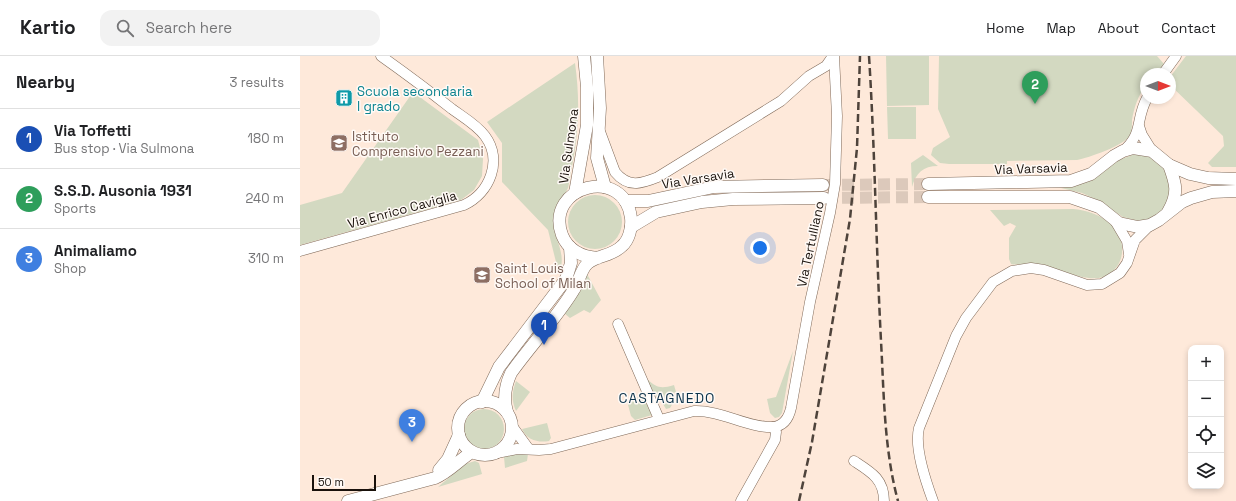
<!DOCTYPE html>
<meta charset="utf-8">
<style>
:root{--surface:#fff;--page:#f2f2f2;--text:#202124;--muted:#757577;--line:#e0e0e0;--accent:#1a73e8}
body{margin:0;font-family:"Space Grotesk",sans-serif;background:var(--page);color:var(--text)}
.controls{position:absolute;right:12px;bottom:12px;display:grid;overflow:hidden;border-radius:8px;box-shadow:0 2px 6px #0003}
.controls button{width:36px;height:36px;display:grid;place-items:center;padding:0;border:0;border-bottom:1px solid var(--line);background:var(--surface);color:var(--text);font:20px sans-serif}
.compass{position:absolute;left:840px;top:12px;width:36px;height:36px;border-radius:50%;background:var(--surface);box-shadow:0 2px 6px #0003;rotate:90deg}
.scale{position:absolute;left:12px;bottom:10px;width:64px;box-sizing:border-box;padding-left:4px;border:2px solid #19110b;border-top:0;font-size:11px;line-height:14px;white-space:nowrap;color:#19110b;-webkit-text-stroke:3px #fffaf6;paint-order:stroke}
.you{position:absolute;left:460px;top:192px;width:14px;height:14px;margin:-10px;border:3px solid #fff;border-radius:50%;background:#1a73e8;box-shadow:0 0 0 6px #1a73e833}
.badge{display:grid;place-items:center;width:26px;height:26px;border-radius:50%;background:var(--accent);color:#fff;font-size:13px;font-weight:700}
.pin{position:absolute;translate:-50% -33px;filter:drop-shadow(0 1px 2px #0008)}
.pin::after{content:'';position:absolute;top:21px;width:14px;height:12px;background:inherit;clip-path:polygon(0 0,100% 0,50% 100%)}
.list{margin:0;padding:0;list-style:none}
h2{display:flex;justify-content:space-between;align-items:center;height:52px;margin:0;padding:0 16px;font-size:17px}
h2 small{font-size:13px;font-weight:400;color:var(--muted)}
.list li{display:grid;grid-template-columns:26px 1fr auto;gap:12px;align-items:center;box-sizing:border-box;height:60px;padding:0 16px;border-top:1px solid var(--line)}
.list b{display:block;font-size:15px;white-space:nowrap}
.list p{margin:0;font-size:13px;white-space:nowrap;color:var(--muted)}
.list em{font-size:13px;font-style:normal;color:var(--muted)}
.icon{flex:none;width:22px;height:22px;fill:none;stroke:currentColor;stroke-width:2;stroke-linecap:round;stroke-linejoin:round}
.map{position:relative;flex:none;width:936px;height:445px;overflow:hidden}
header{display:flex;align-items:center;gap:24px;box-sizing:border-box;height:56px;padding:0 20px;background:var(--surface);border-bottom:1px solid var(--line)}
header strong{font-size:19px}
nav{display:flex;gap:22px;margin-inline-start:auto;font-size:14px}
.search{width:280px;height:36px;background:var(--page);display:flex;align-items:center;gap:10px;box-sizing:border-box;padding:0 14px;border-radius:12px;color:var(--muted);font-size:15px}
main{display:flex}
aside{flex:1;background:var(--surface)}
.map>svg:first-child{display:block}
.green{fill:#d3d9c1}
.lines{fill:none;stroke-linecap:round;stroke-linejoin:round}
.tertiary-tunnel{stroke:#dcc9bb;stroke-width:12;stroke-dasharray:12 6;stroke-linecap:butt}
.minor-casing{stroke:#806a59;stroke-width:11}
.tertiary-casing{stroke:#806a59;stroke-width:13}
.minor{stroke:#fff;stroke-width:10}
.tertiary{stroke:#fff;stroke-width:12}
.rail{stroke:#4e433b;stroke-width:2.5;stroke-dasharray:8 4;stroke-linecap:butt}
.labels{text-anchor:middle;stroke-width:3;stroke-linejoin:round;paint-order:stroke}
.culture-label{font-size:13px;fill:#0d838f;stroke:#fffaf6;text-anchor:start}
.education-label{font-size:13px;fill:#785e54;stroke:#fffaf6;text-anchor:start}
.street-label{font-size:13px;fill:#19110b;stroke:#fffaf6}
.neighbourhood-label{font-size:14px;letter-spacing:1px;fill:#0d334b;stroke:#fffaf6}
</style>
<header>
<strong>Kartio</strong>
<div class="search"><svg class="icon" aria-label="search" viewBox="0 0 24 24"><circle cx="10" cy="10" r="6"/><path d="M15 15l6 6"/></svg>Search here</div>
<nav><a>Home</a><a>Map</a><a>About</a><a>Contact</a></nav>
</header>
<main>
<aside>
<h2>Nearby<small>3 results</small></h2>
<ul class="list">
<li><span class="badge" style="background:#1a4fb4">1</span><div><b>Via Toffetti</b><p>Bus stop · Via Sulmona</p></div><em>180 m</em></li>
<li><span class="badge" style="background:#2e9e5b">2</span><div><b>S.S.D. Ausonia 1931</b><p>Sports</p></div><em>240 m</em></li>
<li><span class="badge" style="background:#3f7fe0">3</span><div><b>Animaliamo</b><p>Shop</p></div><em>310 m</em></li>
</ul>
</aside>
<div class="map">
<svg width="936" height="445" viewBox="0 0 936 445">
<rect width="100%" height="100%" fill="#fee9da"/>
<g class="green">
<polygon points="586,0 629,0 629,49 587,50"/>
<path d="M639 0H857L864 8 856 18H846V30C838 39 834 52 832 64 832 69 832 75 830 79 826 89 788 102 777 104L707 105V108H649L640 107 631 99 633 92 650 81 638 53Z"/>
<polygon points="886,0 936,0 936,111 912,111 908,107 924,90 923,80 870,29 870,21"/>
<path d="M275 7C280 42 279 76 272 111 270 117 270 125 268 132 263 143 255 149 254 162 252 184 268 195 259 218L248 174 202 126V87L187 66Z"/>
<polygon points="113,36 178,84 183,103 182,120 174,134 161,144 0,189 0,149 42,137"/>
<polygon points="587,51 616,51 616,83 588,83"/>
<polygon points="835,98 851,101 865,112 871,137 864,153 849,163 839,165 823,161 795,143 782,137 761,132 795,121 819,104"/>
<path d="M623 99 638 110C623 110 616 117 612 131L611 107Z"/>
<circle cx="295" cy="166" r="27"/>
<path d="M773 153C786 154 801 159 811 168 828 183 826 213 803 221 785 227 757 211 738 208 729 206 719 210 711 208L709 203V182L716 170 710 167 704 170 690 154Z"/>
<polygon points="287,218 301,244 290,257 284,254 270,262 264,257 282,230"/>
<polygon points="493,295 482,357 479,361 475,362 470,357 467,343 476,341"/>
<path d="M347 323C357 332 361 333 374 329L376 336 373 337V347L370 352 366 353 360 343 357 344Z"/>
<path d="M216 325 230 336 216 355C211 344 212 336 216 325Z"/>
<polygon points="343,340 352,359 335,364 331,360 327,345"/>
<circle cx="184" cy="373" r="20"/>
<path d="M247 367 251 382 249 385C238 387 227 384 222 373Z"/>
<polygon points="214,398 228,398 227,405 205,412 204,401"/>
<polygon points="175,405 179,407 182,418 138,431 165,408"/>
</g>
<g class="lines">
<g class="tertiary-tunnel">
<polyline points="524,129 628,128"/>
<polyline points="524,142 628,141"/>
</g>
<defs>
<g id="minor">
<polyline points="863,18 876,0"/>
<polyline points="839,70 842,79 852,95"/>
<path d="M299 73 315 116C328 132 341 128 358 121L481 45 509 20 526 10 533 0"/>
<path d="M823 95C844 77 835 64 847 42"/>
<polyline points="814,163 827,185 829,198"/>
<path d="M0 195 164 149C190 137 203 104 185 80 177 69 163 61 152 53 129 35 105 17 81 0"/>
<polyline points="318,268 359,363"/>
<polyline points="212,370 228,392"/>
<path d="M197 397 217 393 239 394 251 393 394 355C421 354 448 372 473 371 484 370 489 361 491 352L510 246 530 157 535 128 537 60 534 0"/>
<path d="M554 405C571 416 584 423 584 445"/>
<polyline points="441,445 475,384 476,376 473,371"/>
<path d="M633 445C626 426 614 392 619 372L656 280 666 262 693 226 712 215 731 212 744 214 787 229 802 228 820 217 827 207 835 184 850 169"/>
</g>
<g id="tertiary">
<polyline points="297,0 300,52 297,102 305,131"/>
<polyline points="628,128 771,125 791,118 814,100 823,95 833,92 852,95 869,109 890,118 908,122 936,123"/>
<polyline points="275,137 287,69 287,31 284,0"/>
<polyline points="628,141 770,141 799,151 819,167 838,171 850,169 859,164 882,146 891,142 912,136 936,135"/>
<polyline points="325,145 348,145 414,131 523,129"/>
<path d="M868 156C879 137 876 128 869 109"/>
<polyline points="331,171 356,156 402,146 433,143 524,142"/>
<circle cx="185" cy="372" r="27"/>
<polyline points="182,346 199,311 266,223 271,207 270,191"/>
<path d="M207 356C203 342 205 330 211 317 231 289 255 264 273 235 279 227 280 215 287 208 296 199 311 201 322 190 329 184 332 172 331 162 325 109 244 129 262 179 268 194 282 201 298 202"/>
<polyline points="139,414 148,403 159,379"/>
<path d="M48 445 135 422C149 416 159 404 172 396"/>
</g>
</defs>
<use href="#minor" class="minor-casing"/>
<use href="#tertiary" class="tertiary-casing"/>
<use href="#minor" class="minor"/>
<use href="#tertiary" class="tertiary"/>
<g class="rail">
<path d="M569 0C575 95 576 190 581 285 584 339 584 393 598 445"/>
<polyline points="499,445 512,386 550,163 557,92 560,0"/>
</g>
</g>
<defs>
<symbol id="building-square" viewBox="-11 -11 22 22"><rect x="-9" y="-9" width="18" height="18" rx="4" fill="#0f9aa8" stroke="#fffaf6"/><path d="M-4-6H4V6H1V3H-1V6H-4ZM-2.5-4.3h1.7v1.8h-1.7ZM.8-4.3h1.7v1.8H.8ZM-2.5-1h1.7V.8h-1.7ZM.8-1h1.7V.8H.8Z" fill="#fff"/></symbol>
<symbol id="school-square" viewBox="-11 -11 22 22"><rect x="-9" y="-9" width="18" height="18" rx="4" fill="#8d6e63" stroke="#fffaf6"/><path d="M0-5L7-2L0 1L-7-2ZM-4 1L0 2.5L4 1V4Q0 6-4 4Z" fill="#fff"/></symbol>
</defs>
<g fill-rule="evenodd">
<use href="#building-square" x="34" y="32" width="20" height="20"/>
<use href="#school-square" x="29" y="77" width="20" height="20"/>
<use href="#school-square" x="172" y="209" width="20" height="20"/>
</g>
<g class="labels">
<g class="culture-label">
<text x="57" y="40">Scuola secondaria<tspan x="57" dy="15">I grado</tspan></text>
</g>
<g class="education-label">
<text x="52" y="85">Istituto<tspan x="52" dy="15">Comprensivo Pezzani</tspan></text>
<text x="195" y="217">Saint Louis<tspan x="195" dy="15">School of Milan</tspan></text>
</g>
<g class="street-label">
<text transform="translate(268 90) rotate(-82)" y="5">Via Sulmona</text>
<text transform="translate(731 112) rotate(-2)" y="5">Via Varsavia</text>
<text transform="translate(398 122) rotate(-9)" y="5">Via Varsavia</text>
<text transform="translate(102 153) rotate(-15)" y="5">Via Enrico Caviglia</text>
<text transform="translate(510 188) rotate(-78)" y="5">Via Tertulliano</text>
</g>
<g class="neighbourhood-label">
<text x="367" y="347">CASTAGNEDO</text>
</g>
</g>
</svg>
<div class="controls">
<button>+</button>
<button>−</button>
<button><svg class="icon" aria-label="locate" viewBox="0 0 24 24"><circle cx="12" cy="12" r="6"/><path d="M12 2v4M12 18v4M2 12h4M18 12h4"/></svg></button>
<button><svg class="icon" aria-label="layers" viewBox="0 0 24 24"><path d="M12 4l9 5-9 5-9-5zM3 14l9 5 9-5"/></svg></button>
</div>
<svg class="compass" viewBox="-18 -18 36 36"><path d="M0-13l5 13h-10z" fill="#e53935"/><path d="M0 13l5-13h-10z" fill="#757577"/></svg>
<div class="scale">50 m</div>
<div class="you"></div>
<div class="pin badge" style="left:244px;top:289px;background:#1a4fb4">1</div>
<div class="pin badge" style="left:735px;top:48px;background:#2e9e5b">2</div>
<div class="pin badge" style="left:112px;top:386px;background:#3f7fe0">3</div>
</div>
</main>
